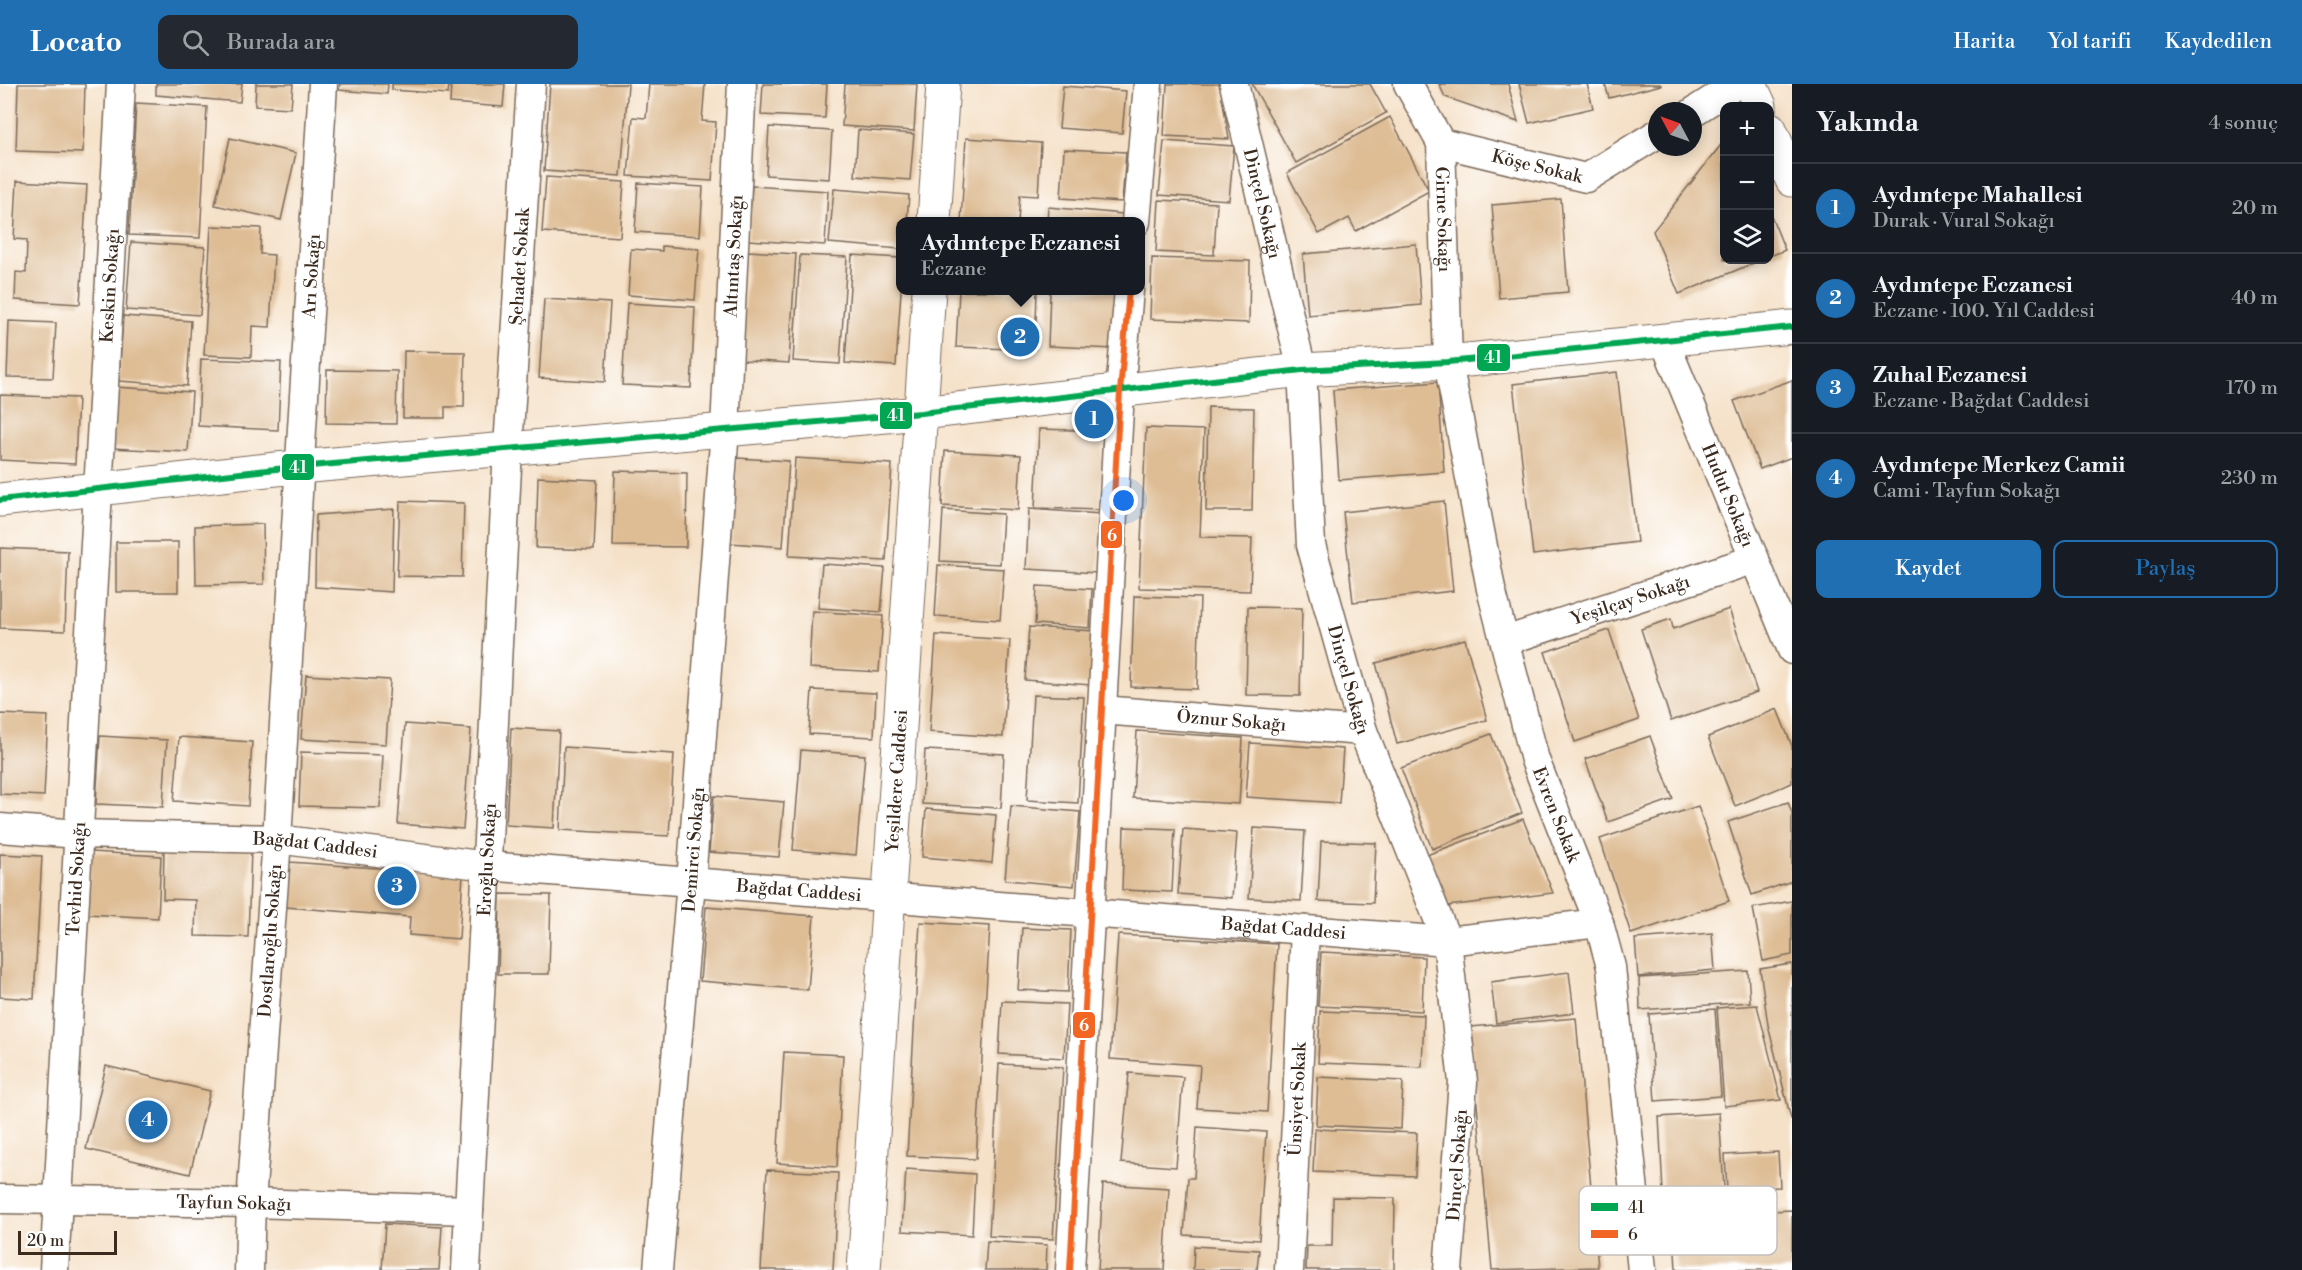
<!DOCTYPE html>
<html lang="tr">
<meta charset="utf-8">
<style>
:root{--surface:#171b24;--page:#242831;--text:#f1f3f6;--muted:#9ea1a6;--line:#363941;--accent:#1f6fb2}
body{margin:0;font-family:"Libre Bodoni",serif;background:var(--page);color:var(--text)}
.controls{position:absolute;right:18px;top:18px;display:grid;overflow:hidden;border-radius:12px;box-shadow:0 3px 15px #0003}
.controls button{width:54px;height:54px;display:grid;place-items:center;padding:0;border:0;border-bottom:2px solid var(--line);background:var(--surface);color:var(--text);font:30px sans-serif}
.compass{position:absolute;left:1648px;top:18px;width:54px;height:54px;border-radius:50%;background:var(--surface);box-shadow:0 3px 15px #0003;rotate:311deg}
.scale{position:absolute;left:18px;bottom:15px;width:99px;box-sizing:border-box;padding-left:6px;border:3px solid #3b2a1e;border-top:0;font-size:16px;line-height:21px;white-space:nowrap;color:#3b2a1e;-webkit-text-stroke:4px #fff;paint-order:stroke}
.you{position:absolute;left:1124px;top:417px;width:21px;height:21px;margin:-15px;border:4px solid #fff;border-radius:50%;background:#1a73e8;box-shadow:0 0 0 9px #1a73e833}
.badge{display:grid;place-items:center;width:39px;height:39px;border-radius:50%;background:var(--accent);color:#fff;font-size:20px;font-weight:700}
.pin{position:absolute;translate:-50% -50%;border:3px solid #fff;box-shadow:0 2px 6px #0006}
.popup{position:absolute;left:896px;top:133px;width:249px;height:78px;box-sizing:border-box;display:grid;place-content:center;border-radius:12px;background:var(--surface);filter:drop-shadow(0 2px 4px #0005);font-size:20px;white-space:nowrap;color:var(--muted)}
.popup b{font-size:22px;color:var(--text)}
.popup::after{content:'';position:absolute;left:50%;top:100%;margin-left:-12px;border:12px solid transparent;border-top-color:var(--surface)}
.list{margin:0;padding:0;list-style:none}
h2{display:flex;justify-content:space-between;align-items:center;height:78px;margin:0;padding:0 24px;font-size:26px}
h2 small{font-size:20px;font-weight:400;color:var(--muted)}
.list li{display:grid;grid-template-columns:39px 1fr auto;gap:18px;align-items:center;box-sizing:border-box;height:90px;padding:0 24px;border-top:2px solid var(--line)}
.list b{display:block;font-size:22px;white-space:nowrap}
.list p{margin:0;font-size:20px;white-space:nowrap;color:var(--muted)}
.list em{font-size:20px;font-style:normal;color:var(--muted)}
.actions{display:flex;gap:12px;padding:18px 24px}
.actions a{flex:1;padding:14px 0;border:2px solid var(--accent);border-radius:12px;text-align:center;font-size:21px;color:var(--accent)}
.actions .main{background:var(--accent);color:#fff}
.icon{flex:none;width:33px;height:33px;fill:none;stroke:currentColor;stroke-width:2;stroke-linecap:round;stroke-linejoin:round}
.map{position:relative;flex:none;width:1792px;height:1186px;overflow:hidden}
header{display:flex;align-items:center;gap:36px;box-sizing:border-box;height:84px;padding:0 30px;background:var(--accent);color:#fff}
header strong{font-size:28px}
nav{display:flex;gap:33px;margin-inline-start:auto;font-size:21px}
.search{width:420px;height:54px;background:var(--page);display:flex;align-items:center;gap:15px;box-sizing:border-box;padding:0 21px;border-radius:12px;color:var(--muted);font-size:22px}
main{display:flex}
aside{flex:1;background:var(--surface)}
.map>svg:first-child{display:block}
.building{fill:#debd95}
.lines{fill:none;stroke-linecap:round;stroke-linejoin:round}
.street-casing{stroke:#7c6a5a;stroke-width:31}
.secondary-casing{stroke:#7c6a5a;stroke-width:35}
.street{stroke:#fff;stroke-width:28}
.secondary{stroke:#fff;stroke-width:33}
.bus-1-casing{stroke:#fff;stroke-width:10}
.bus-2-casing{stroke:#fff;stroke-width:10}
.bus-1{stroke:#00a651;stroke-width:6}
.bus-2{stroke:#f26522;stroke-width:6}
.labels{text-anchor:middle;stroke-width:5;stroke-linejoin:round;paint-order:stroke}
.street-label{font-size:18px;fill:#3b2a1e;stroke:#fff}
.key{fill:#fff;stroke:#c4bfbc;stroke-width:1.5}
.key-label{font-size:16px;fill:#3b2a1e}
.line-badge{stroke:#fff;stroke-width:2}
.badge-label{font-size:16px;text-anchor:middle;font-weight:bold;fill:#fff}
</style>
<header>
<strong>Locato</strong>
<div class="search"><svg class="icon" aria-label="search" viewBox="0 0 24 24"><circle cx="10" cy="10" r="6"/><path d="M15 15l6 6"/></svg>Burada ara</div>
<nav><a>Harita</a><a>Yol tarifi</a><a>Kaydedilen</a></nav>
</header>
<main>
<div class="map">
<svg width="1792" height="1186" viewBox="0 0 1792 1186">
<rect width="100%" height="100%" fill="#fff"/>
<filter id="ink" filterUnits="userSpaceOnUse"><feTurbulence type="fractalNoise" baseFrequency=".0167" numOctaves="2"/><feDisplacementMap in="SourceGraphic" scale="12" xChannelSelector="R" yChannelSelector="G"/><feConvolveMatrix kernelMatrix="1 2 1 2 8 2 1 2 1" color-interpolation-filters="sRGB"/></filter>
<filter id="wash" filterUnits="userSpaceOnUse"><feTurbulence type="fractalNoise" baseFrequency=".008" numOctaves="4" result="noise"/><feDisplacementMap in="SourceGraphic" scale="24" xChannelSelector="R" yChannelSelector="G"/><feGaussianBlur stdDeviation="1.35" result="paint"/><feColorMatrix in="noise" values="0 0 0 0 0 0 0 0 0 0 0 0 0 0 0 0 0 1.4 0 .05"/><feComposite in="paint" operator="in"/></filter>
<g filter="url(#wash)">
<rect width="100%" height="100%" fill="#f5e1c8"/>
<g id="blocks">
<g class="building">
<polygon points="18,0 85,0 83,69 16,67"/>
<polygon points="156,0 242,0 240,18 156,11"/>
<polygon points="256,0 293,0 291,24 255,22"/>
<polygon points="340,0 388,0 387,10 339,6"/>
<polygon points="392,0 449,0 448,10 392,6"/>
<polygon points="451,0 505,0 503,23 450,19"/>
<polygon points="550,0 628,0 621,92 544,87"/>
<polygon points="649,0 705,0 702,37 716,38 712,97 628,92 633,33 646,34"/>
<polygon points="763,0 827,0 825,34 761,31"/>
<polygon points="845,0 917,0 914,47 842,42"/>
<polygon points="1167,0 1220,0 1229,55 1164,52"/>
<polygon points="1252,0 1370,0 1386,29 1296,79"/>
<polygon points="1439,0 1508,0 1518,38 1445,13"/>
<polygon points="1519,0 1587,0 1593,24 1529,39"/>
<polygon points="1605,0 1660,0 1661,1 1609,14"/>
<polygon points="1063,2 1126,7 1122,49 1059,44"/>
<polygon points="136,19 207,23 200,154 129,151"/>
<polygon points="1390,33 1429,107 1356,147 1349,134 1319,150 1287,89"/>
<polygon points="769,43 832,47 829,95 766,91"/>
<polygon points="858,46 914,50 910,96 855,92"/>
<polygon points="230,54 296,69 281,136 215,121"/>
<polygon points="966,54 1041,59 1038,112 1020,111 1018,138 961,138"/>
<polygon points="1164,57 1234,62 1229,116 1159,111"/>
<polygon points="1724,57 1724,176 1761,176 1679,210 1653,147"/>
<polygon points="1064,65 1126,68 1122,118 1061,114"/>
<polygon points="546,93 624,98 620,153 542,148"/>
<polygon points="17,97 87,101 80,220 15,216 16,188 26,189 27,156 14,155"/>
<polygon points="638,99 703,103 700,152 635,148"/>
<polygon points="752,102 828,107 825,161 748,156"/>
<polygon points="834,105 909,111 907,138 900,138 900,165 829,159"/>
<polygon points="1561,115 1568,208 1499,214 1492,121"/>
<polygon points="1159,116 1217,119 1214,171 1156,168"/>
<polygon points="1048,123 1123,130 1122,138 1047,138"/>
<polygon points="1770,129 1785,166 1770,172"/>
<polygon points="211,142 261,144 260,170 274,171 270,243 252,242 251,273 204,271"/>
<polygon points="131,158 205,163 200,231 126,226"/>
<polygon points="1416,160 1421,221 1308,231 1303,170"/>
<polygon points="662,162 699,165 695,216 628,211 631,165 662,167"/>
<polygon points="748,167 796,170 789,279 742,276"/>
<polygon points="800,171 847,173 840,280 793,277"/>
<polygon points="852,171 900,174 901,207 896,282 845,279"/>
<polygon points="1152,174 1250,177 1249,239 1150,235"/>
<polygon points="959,207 1037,207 1035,266 956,263"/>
<polygon points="1050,207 1118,207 1115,265 1048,262"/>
<polygon points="544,215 610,219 605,298 539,294"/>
<polygon points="627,219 695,223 691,304 622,301"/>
<polygon points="123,232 191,237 187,302 119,297"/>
<polygon points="9,237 56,239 53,294 7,293"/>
<polygon points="404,267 465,268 464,323 445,323 445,334 403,334"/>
<polygon points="201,275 281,278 278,346 198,342"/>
<polygon points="327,286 397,287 396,340 326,339"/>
<polygon points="1617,288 1637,458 1533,471 1513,300"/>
<polygon points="1792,296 1792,373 1760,385 1734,317"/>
<polygon points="1438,298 1444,388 1339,396 1333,306"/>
<polygon points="115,303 192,308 188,368 111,364"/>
<polygon points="0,311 78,314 75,380 0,376"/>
<polygon points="1208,323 1254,324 1252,427 1206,427"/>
<polygon points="1146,344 1204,346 1200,453 1252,454 1250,507 1139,504"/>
<polygon points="1039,345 1103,347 1100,426 1035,424"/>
<polygon points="945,367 1021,371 1018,426 942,422"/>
<polygon points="737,374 789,377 783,463 731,459"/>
<polygon points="795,374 892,380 886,477 789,472"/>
<polygon points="615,387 687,389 686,463 613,462"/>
<polygon points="538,393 597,396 594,466 536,464"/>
<polygon points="400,417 464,419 462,493 397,492"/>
<polygon points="1444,417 1453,507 1353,518 1343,428"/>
<polygon points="394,425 392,508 315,503 316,431"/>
<polygon points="1029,425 1101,430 1098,489 1026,485"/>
<polygon points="943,426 1003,430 1000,480 940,477"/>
<polygon points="263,440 264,500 196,501 195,442"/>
<rect x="116" y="458" width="62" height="50"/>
<polygon points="0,464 68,467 65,547 0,544"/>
<polygon points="822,480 885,484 881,528 818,524"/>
<polygon points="938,481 1004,485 1000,536 935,532"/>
<polygon points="1037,502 1092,505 1090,544 1035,540"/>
<polygon points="1134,512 1200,514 1197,605 1131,603"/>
<polygon points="1248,523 1302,524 1300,612 1246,611"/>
<polygon points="1729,525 1757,608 1671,637 1641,545 1671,535 1673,545"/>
<polygon points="812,527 883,532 879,588 809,584"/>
<polygon points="1029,543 1095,547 1091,601 1025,596"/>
<polygon points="1609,546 1639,636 1575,658 1545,568"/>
<polygon points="936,551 1010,556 1003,653 929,648"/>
<polygon points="1465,555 1487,636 1397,660 1376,579"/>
<polygon points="306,591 390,596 386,660 301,655"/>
<polygon points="812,606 876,609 874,653 809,650"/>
<polygon points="1033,611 1084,613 1078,719 1027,716"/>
<polygon points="1777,625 1792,662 1792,699 1735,722 1708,653"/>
<polygon points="0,630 48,632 44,712 0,710"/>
<polygon points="405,640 471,645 463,745 398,740"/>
<polygon points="511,644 559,647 554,744 506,741"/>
<polygon points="1137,647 1243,654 1239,720 1133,714"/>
<polygon points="1491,650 1522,729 1432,765 1401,684"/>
<polygon points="100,652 167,656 163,723 96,720"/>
<polygon points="1650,652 1673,715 1608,738 1585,675"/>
<polygon points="179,653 252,658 248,722 174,717"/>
<polygon points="1250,659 1343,665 1339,719 1246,713"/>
<polygon points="564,663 674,670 669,752 560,746"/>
<polygon points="801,666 865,671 856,771 793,766"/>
<polygon points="925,666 1004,670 1001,724 922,720"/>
<polygon points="301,668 383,671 380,724 299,722"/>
<polygon points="714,712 784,718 779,773 709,768"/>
<polygon points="1788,718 1792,729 1792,797 1752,811 1728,738"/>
<polygon points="1011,722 1080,728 1074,802 1005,796"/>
<polygon points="1698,722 1729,817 1631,850 1600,755"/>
<polygon points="926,725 996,731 992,779 922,773"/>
<polygon points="1523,735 1553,809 1448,822 1424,772"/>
<polygon points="1124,743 1175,745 1172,808 1122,806"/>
<polygon points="1254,744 1305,747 1301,817 1249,814"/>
<polygon points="1183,745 1237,749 1232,814 1178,810"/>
<polygon points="1321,757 1376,759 1373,819 1318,817"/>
<polygon points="164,763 251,766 248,853 195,852 196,816 163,815"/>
<polygon points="91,768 161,772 158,834 87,830"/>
<polygon points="0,770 42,772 34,915 0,913"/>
<polygon points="289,778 463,790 459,855 409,851 410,833 286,823"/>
<polygon points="500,810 551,811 549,890 498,890"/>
<polygon points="1792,817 1792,871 1763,877 1753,824"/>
<polygon points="706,823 814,832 808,906 700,897"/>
<polygon points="920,838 990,842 976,1075 907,1072"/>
<polygon points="1022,844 1071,846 1068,908 1018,906"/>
<polygon points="1712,849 1715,886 1638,893 1635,855"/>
<polygon points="1118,851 1277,860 1267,1028 1197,1024 1200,981 1110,975"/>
<polygon points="1321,868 1424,873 1422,927 1318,922"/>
<polygon points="1792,880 1792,1035 1791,1035 1768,941 1760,885"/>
<polygon points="1748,887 1750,918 1640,926 1639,894"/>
<polygon points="1569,888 1574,929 1496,939 1491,898"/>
<polygon points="1002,917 1067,920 1064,974 999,970"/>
<polygon points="1757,921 1781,1016 1724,1022 1717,924"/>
<polygon points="1715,925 1721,1012 1655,1017 1649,930"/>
<polygon points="1320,927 1424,931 1422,983 1318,979"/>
<polygon points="1576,934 1598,1183 1492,1186 1470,943"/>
<polygon points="784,968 843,971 837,1083 777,1079"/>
<polygon points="999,980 1063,983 1053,1155 989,1152"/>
<polygon points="106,982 210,1007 190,1090 86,1065"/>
<polygon points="1129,989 1183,993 1176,1083 1121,1079"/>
<polygon points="1318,993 1403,997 1401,1045 1316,1041"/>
<polygon points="1719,1029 1724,1104 1663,1108 1659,1033"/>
<polygon points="1197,1043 1266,1048 1259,1156 1184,1151 1188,1094 1194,1094"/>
<polygon points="1315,1045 1417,1049 1415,1092 1313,1088"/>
<polygon points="1778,1068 1780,1103 1727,1106 1725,1071"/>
<polygon points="906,1085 975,1090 972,1151 902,1147"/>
<polygon points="767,1086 838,1089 833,1186 761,1186"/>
<polygon points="1103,1100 1169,1104 1164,1186 1098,1186"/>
<polygon points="1333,1113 1395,1114 1394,1186 1306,1186 1307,1162 1332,1162"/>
<polygon points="1792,1126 1792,1186 1676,1186 1673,1131"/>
<polygon points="385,1140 442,1143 439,1186 382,1186"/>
<polygon points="987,1157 1047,1161 1046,1186 985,1186"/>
<polygon points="1194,1162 1259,1166 1257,1186 1193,1186"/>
</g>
</g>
</g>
<g filter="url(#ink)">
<use href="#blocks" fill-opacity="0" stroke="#7c6a5a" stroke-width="1.5"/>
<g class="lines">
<defs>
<g id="street">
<path id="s1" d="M1234 0 1302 286 1311 461 1363 647 1447 857 1463 998 1448 1186"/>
<path id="s2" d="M1408 0 1441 59 1448 278 1491 505 1535 676 1599 839 1611 883 1642 1186"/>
<polyline points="1693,28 1737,0"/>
<path id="s3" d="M1441 59 1586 94 1657 50"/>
<polyline points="1136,138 1148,0"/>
<path id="s4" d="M1664 256 1792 566"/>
<path id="s5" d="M1505 557 1755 475"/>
<path id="s6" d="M1102 626 1363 647"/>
<path id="s7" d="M0 744 79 750 277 755 487 782 1447 857 1599 839"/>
<path id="s8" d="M0 1115 251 1119 469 1126"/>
<path id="s9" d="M54 1186 121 0"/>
<path id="s10" d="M249 1186 251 1119 277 755 323 0"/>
<path id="s11" d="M466 1186 508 364 531 0"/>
<path id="s12" d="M658 1186 691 798 725 345 742 0"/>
<polyline points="1070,1186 1120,308 1129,206"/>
<path id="s13" d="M1289 1186 1305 846"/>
</g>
<g id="secondary">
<polyline points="1750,0 1760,22"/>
<polyline points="1770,45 1792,96"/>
<polyline points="934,138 943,0"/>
<polyline points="0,416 276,385 921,329 1302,286 1448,278 1792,243"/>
<path id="s14" d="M864 1186 929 206"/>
</g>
</defs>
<use href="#street" class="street-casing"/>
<use href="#secondary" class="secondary-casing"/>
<use href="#street" class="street"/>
<use href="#secondary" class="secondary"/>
<defs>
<polyline id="bus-1" points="0,416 276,385 921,329 1302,286 1448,278 1792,243"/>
<polyline id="bus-2" points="1070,1186 1120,308 1129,206"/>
</defs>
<use href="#bus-1" class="bus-1-casing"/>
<use href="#bus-2" class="bus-2-casing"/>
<use href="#bus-1" class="bus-1"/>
<use href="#bus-2" class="bus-2"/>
</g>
</g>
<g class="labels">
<g class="street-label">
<text dy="6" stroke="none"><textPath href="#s3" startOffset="99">Köşe Sokak</textPath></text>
<text dy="6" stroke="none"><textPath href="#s1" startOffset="123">Dinçel Sokağı</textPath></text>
<text dy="6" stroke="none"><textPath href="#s2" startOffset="144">Girne Sokağı</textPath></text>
<text dy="6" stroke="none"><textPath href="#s12" startOffset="1017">Altıntaş Sokağı</textPath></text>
<text dy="6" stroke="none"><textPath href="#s11" startOffset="1005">Şehadet Sokak</textPath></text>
<text dy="6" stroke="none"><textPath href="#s10" startOffset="996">Arı Sokağı</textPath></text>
<text dy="6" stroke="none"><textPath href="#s9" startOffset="986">Keskin Sokağı</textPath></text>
<text dy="6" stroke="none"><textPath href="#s4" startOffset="168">Hudut Sokağı</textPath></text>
<text dy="6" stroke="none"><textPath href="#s5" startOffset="132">Yeşilçay Sokağı</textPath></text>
<text dy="6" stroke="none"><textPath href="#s1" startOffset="609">Dinçel Sokağı</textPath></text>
<text dy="6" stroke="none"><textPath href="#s6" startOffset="130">Öznur Sokağı</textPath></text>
<text dy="6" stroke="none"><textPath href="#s14" startOffset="490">Yeşildere Caddesi</textPath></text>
<text dy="6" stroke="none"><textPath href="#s2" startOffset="753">Evren Sokak</textPath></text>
<text dy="6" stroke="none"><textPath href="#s7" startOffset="316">Bağdat Caddesi</textPath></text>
<text dy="6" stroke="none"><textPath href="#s12" startOffset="422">Demirci Sokağı</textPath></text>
<text dy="6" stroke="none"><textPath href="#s11" startOffset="411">Eroğlu Sokağı</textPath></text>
<text dy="6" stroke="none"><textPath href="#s9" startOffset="392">Tevhid Sokağı</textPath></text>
<text dy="6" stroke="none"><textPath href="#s7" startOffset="802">Bağdat Caddesi</textPath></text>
<text dy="6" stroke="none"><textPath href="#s7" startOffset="1288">Bağdat Caddesi</textPath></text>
<text dy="6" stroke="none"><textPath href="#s10" startOffset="330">Dostlaroğlu Sokağı</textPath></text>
<text dy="6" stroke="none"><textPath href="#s13" startOffset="171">Ünsiyet Sokak</textPath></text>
<text transform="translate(1457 1081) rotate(-86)" y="6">Dinçel Sokağı</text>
<text dy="6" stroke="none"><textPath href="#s8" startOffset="234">Tayfun Sokağı</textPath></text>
</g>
</g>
<rect x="1579" y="1102" width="198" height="69" rx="9" class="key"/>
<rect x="1591" y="1119" width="27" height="8" fill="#00a651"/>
<rect x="1591" y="1146" width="27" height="8" fill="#f26522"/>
<g class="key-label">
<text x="1628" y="1129">41</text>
<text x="1628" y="1156">6</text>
</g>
<g class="line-badge">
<rect x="1476" y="259" width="35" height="29" rx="6" fill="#00a651"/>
<rect x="879" y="317" width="34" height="29" rx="6" fill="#00a651"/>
<rect x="281" y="369" width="34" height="28" rx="6" fill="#00a651"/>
<rect x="1100" y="436" width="23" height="29" rx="6" fill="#f26522"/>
<rect x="1072" y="927" width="24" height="28" rx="6" fill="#f26522"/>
</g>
<g class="badge-label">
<text x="1493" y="279">41</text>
<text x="896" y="337">41</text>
<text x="298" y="389">41</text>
<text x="1112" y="457">6</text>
<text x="1084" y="947">6</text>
</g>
</svg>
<div class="controls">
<button>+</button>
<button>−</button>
<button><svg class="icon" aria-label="layers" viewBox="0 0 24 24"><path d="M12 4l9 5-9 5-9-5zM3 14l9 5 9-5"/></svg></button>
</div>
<svg class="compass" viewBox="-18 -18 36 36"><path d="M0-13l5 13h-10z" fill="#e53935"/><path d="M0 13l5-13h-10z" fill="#9ea1a6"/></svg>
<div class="scale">20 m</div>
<div class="you"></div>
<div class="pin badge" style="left:1094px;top:335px">1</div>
<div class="pin badge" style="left:1020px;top:253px">2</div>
<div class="popup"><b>Aydıntepe Eczanesi</b>Eczane</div>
<div class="pin badge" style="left:397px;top:802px">3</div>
<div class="pin badge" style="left:148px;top:1036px">4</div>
</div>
<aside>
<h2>Yakında<small>4 sonuç</small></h2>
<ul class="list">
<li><span class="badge">1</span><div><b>Aydıntepe Mahallesi</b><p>Durak · Vural Sokağı</p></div><em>20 m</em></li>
<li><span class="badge">2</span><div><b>Aydıntepe Eczanesi</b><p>Eczane · 100. Yıl Caddesi</p></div><em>40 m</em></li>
<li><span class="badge">3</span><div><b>Zuhal Eczanesi</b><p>Eczane · Bağdat Caddesi</p></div><em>170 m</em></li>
<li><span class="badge">4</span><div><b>Aydıntepe Merkez Camii</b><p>Cami · Tayfun Sokağı</p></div><em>230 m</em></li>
</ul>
<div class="actions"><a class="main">Kaydet</a><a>Paylaş</a></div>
</aside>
</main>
